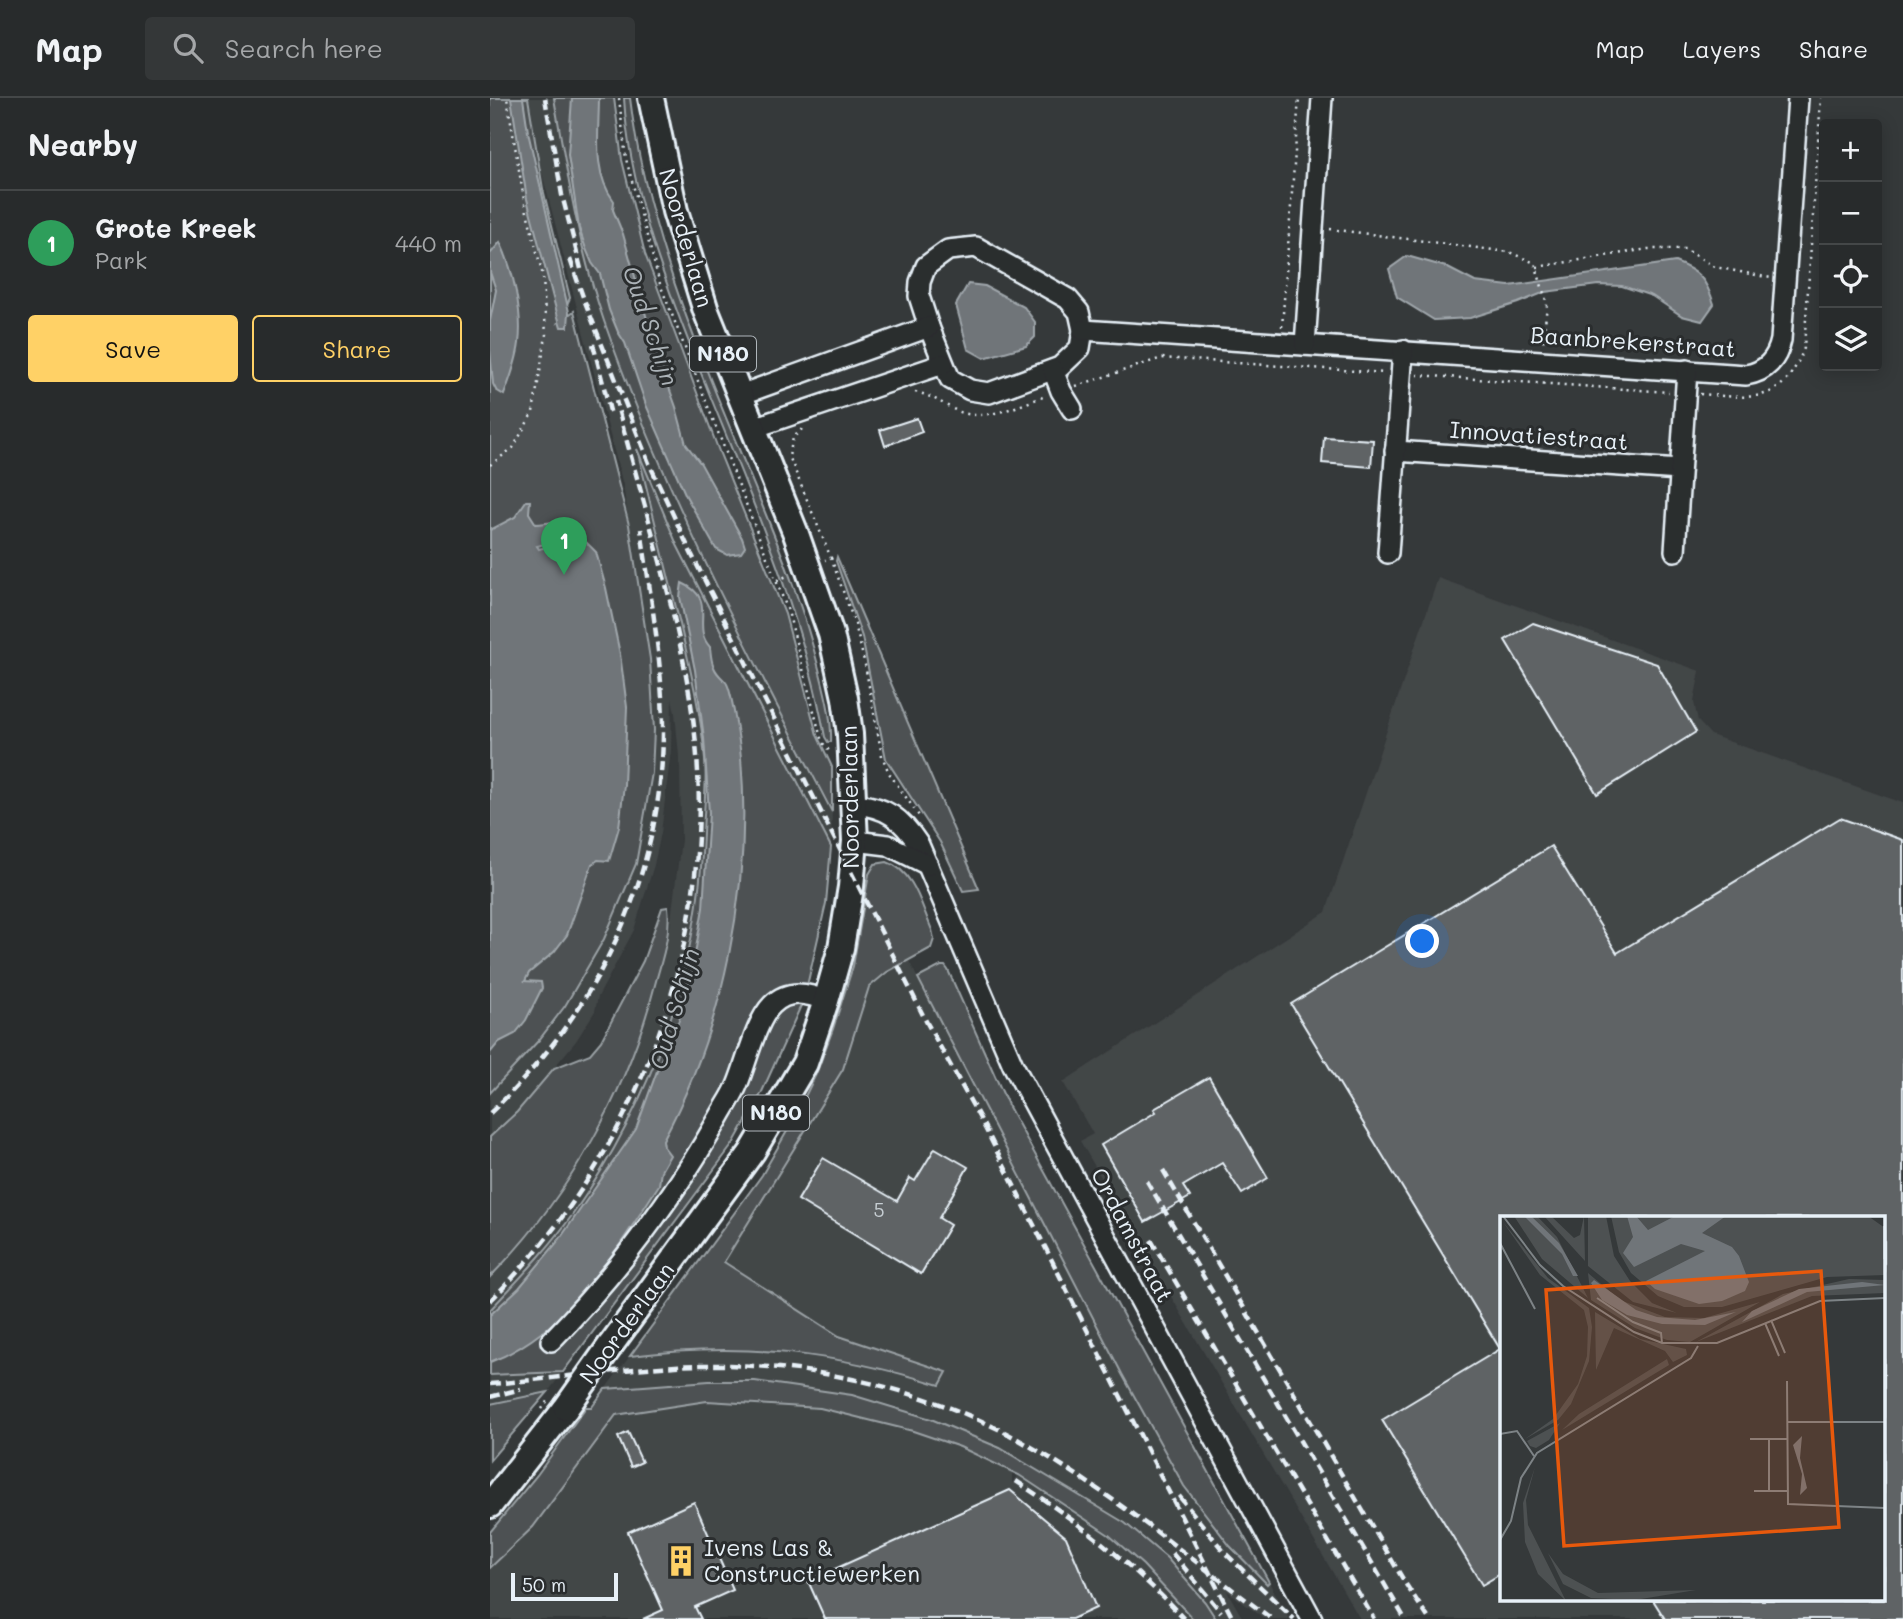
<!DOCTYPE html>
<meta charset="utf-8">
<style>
:root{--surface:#282b2c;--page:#343738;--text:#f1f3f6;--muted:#a5a7a9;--line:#444748;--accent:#ffd166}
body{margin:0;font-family:Mali,sans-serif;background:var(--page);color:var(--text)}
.controls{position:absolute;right:21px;top:21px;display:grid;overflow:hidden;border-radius:7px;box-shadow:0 4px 18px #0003}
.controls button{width:63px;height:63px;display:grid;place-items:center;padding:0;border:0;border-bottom:2px solid var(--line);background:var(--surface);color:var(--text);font:35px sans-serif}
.scale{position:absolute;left:21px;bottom:18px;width:107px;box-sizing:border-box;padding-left:7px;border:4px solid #e8f1f8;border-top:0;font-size:19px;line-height:24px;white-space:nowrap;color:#e8f1f8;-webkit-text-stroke:5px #2a2d2e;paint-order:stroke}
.you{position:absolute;left:933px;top:844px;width:24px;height:24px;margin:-18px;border:5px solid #fff;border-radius:50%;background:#1a73e8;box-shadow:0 0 0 10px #1a73e833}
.badge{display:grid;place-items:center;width:46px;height:46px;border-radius:50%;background:var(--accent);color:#fff;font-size:23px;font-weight:700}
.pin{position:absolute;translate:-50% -58px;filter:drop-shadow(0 2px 4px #0008)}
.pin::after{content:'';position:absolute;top:37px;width:24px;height:21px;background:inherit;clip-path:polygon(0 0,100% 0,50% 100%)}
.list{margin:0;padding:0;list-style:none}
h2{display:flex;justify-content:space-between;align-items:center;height:91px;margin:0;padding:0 28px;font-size:30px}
h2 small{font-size:23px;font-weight:400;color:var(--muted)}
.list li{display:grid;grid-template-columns:46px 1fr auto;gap:21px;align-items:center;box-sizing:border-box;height:105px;padding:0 28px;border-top:2px solid var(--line)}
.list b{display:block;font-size:26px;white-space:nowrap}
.list p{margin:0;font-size:23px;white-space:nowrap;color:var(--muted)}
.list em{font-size:23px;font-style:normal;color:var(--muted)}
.actions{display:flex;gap:14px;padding:21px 28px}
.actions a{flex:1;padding:16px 0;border:2px solid var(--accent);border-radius:7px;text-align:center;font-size:24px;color:var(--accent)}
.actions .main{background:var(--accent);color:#111}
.icon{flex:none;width:38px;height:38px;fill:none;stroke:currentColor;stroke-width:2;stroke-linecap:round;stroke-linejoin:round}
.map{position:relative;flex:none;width:1413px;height:1521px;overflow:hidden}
header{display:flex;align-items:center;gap:42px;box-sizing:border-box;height:98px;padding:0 35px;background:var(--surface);border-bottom:2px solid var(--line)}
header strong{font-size:33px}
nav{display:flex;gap:38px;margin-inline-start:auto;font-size:24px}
.search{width:490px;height:63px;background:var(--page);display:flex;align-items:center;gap:18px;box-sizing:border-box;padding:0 24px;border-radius:7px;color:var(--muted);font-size:26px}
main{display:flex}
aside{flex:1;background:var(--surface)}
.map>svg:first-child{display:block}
.built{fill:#424647;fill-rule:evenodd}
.green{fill:#4d5152;stroke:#9aa1a5;stroke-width:2}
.water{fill:#707579;stroke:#a0a7ac;stroke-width:2}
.building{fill:#5f6365;stroke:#e8f1f8;stroke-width:2}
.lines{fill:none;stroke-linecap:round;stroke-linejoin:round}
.minor-casing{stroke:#e8f1f8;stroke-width:24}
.major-casing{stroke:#e8f1f8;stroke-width:30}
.path{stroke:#e8f1f8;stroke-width:2.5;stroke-dasharray:2 5;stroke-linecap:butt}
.minor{stroke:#2a2d2e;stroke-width:19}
.major{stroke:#2a2d2e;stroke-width:24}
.rail{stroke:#e8f1f8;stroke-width:4.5;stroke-dasharray:10 5;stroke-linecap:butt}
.major-bridge-casing{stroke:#e8f1f8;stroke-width:30;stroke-linecap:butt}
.path-bridge{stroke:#e8f1f8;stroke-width:2.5;stroke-dasharray:2 5;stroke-linecap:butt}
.major-bridge{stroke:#2a2d2e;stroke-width:24}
.labels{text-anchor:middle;stroke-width:6;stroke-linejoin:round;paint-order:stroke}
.number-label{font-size:19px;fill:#c6ced3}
.shield{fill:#2a2d2e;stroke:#afb6bb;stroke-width:2}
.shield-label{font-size:21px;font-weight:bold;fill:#e8f1f8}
.street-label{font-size:23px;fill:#e8f1f8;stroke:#2a2d2e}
.poi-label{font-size:23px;fill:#e8f1f8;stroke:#2a2d2e;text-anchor:start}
.water-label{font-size:24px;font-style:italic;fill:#acb3b8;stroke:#2a2d2e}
.inset-road{fill:none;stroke:#7d8386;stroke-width:2}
.view{fill:#e8590c;fill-opacity:0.15;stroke:#e8590c;stroke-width:3.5}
.inset-edge{fill:none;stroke:#e8f1f8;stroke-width:3.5}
</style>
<header>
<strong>Map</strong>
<div class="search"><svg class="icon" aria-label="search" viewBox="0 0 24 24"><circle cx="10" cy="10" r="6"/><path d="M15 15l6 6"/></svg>Search here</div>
<nav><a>Map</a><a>Layers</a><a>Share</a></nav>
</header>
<main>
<aside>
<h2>Nearby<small></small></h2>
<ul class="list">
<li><span class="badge" style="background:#2e9e5b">1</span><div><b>Grote Kreek</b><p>Park</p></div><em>440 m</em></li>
</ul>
<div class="actions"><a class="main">Save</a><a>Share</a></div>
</aside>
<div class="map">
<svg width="1413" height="1521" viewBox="0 0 1413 1521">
<rect width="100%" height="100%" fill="#35393a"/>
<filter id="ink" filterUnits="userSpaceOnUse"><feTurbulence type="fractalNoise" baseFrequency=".0143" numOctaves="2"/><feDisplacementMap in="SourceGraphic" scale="14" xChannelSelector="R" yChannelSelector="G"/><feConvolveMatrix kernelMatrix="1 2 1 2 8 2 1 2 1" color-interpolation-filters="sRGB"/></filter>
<g filter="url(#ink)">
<g class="built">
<polygon points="38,0 64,0 80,96 114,222 161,344 198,428 342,714 341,749 187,447 149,358 204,587 215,663 212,763 207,822 185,910 167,960 128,1045 82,1117 38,1172 0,1212 0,1179 60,1107 100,1048 126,998 144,952 159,910 180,829 191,742 190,669 185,615 182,601 181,653 171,735 164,767 144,832 108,899 105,913 86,943 27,1014 0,1039 0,995 49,942 75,908 114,841 128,810 146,766 155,721 162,675 164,632 160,561 133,387 47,56"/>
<path d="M948 480 1210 573 1204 604 1208 623 1221 637 1413 705V1521H870L590 1043 603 1036 573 984 836 814ZM1012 1120H1394V1502H1012Z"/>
<polygon points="387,801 632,1276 680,1364 776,1485 779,1484 799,1521 775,1521 737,1493 753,1521 726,1521 715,1504 677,1460 635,1425 510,1350 404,1308 362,1297 265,1283 219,1283 115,1291 140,1258 175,1253 384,883"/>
<polygon points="73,1274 58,1294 0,1306 0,1277"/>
<polygon points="217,1303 330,1310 423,1333 470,1349 522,1374 522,1385 529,1377 619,1437 653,1467 703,1521 0,1521 0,1470 43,1429 126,1317"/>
</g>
<g class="green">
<polygon points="0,0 38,0 53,91 80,200 69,224 84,213 139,427 160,561 164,632 162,675 146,766 114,841 75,908 49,942 0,995"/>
<path d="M64 0H124L132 62 155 156 230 356 295 516 327 637 342 669V714C259 554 174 394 114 223 89 151 77 75 64 0Z"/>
<path d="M134 0H140C157 142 218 275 272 407 294 461 315 515 329 571 335 595 342 620 341 644H338L335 639C311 506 252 380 203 255 171 173 139 88 134 0Z"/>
<path d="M147 351 187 447 341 749 336 805 314 901 271 996 243 1046 73 1274 0 1277V1212C29 1181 59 1150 83 1116 161 1004 209 872 213 735 214 711 217 685 215 661 211 615 200 570 190 526 176 467 161 409 147 351Z"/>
<polygon points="347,459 489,791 473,793 450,744 396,661 372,539 346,463"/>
<path d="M397 764C424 773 431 807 442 832L444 841 441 850 397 874 379 889 353 971 234 1164 349 1238 457 1274 450 1287C343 1254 251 1244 140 1258L272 1077 304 1021 326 976 343 931 363 868 379 776 385 766Z"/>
<path d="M178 809C181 835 173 858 166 883 138 993 80 1098 0 1179V1039L27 1014 64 970 100 956 111 943 153 863 172 810Z"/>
<polygon points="451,868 455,868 458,872 518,1007 779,1484 777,1486 740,1448 694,1388 632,1276 428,880"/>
<polygon points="219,1283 265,1283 362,1297 441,1321 510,1350 635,1425 677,1460 715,1504 726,1521 703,1521 653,1467 619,1437 529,1377 470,1349 423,1333 330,1310 217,1303 126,1317 43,1429 0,1470 0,1434 47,1377 96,1309 102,1309 115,1291"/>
<polygon points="58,1294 0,1362 0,1306"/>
</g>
<g class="water">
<polygon points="21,0 33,0 38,34 79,214 78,229 71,229 68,219 37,101"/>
<path d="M82 0H109C109 34 102 75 124 103L123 112 133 136 166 253 186 309 196 346 211 366 252 440 255 449 251 455 237 457 226 451 196 398 156 307 135 245 128 234 119 212 110 176 102 165 96 151 89 130 78 57Z"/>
<path d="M10 144C23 171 33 215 29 245 27 263 20 281 14 297L6 292 3 286 0 252V223L6 192 0 174V156Z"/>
<path d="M917 158 956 169 985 184 1019 188 1185 164C1209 173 1216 181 1224 206L1212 223 1192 218 1162 198 1132 188 1108 187 1055 194 1028 205 980 220 944 222 907 199 899 171Z"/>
<polygon points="478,186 495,188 534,209 545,224 545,239 536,248 494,260 478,251 466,207"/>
<path d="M36 403H40L39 415 46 426C60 425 69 422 82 426L85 432 77 440 47 448 49 451 56 449 96 444 106 454 116 490 130 556 137 609 134 687 129 729 119 763 108 762 102 766 77 837 64 854 39 875 35 883 51 884 52 890 36 922 25 936 9 944 0 955V432L25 419Z"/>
<path d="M192 485C229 501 200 528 220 549 221 560 222 570 230 578 231 579 237 585 237 586 242 595 250 648 251 660 262 788 234 929 173 1042L174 1049 180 1057 171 1073 169 1087C125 1154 79 1234 0 1264V1217L29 1190 69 1142 146 1031 171 962 189 922 202 873 213 810 219 715 214 640 205 572 190 499Z"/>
</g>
<g class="building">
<polygon points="427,320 432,334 395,348 390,332"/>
<polygon points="834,339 883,342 881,369 832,365"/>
<polygon points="1043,525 1167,566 1206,634 1107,696 1015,542"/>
<polygon points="1350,720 1413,742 1413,1521 1175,1521 1163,1502 1394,1502 1394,1120 1012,1120 1012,1475 992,1487 892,1322 1010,1251 801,906 1061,748 1127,855"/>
<polygon points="719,979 778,1080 752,1096 732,1065 693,1088 700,1099 655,1124 611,1047 666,1014 664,1011"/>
<polygon points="445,1050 478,1069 449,1120 460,1127 431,1176 308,1102 333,1060 407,1103 420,1080 425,1083"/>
<polygon points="138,1334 152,1364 141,1369 128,1339"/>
<polygon points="520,1392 576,1439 606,1510 582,1521 335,1521 318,1483"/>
<polygon points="204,1404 243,1492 205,1509 211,1521 153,1521 173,1512 138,1434"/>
</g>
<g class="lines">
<defs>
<g id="minor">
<polygon points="486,149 578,201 589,214 593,232 590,250 570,269 499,295 480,292 460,281 439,229 429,198 430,184 436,168 458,152"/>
<path d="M593 232 1256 277C1276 274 1287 261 1291 242L1308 0"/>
<polyline points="815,247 832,0"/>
<polyline points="563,272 571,293 582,311"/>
<polyline points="250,297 439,229"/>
<polyline points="263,330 453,266"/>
<polyline points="905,353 1190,372"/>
<polyline points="1185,453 1197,272"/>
<polyline points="898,455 913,252"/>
<path d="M365 706C397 709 411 720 429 747L523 967 822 1521"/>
<polyline points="365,743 398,747 438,767"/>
<path d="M61 1243C126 1176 184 1099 230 1018 236 1007 244 996 248 985 257 963 266 923 282 907 298 891 318 895 336 903"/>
</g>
<g id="major">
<polyline points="120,1248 262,1054 315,965 336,903 351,850 361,789 365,743 360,636 355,600 341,536 306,436 216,213 185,113 161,0"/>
<polyline points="0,1407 76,1310"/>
</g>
</defs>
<use href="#minor" class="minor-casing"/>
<use href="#major" class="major-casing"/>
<g class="path">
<polyline points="129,0 136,61 170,186 298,513 332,644 341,655"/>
<polyline points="840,131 1019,154 1045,165 1057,206 1053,246"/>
<polyline points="1047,169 1158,151 1195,151 1225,169 1281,180"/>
<polyline points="792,229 809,0"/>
<polyline points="927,277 1179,294"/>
<polyline points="586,288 672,260 896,275"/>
<path d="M425 294C441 297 451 305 465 312 494 326 528 307 556 298"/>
<path d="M1210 296C1263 300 1292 308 1314 250L1331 0"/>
<polyline points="312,331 303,340 299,358 341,460 335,462"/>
<polyline points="0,367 23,350 43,314 56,238 53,178 34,102 17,0"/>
<polyline points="341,460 365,526 375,567 392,658 399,675 429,718"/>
<polyline points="287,482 300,477"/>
</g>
<use href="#minor" class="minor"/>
<use href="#major" class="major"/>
<g class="rail">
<polyline points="55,0 72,97 91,171"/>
<polyline points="80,161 93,199 159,365 201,455 437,925 493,1026 743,1521"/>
<polyline points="103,246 121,317"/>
<path d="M0 1015C108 914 174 776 173 627 172 561 160 495 151 431"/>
<polyline points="673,1072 917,1488 939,1521"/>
<polyline points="657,1083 915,1521"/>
<polyline points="661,1142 884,1521"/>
<path d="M0 1203C149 1056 230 837 204 628 190 518 154 410 126 303"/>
<path d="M0 1286C77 1280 155 1266 232 1267 336 1268 441 1293 531 1343 620 1393 700 1461 782 1521"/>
<polyline points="0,1299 31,1291"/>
<path d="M526 1383C587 1423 644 1467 694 1521"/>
<polyline points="689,1398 736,1456 804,1521"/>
<polyline points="682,1455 731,1514"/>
</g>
<defs>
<polyline id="major-bridge" points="76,1310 120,1248"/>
</defs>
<use href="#major-bridge" class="major-bridge-casing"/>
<polyline class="path-bridge" points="52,1311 58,1302"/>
<use href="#major-bridge" class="major-bridge"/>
</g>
</g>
<defs>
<symbol id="building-bare" viewBox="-9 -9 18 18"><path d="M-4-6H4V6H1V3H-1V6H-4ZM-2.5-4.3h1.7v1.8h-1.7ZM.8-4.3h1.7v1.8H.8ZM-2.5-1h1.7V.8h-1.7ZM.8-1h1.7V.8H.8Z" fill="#ffd166" stroke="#2a2d2e" stroke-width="2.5" paint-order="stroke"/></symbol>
</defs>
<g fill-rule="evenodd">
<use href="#building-bare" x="169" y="1441" width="44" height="44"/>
</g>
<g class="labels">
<g class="number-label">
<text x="389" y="1119">5</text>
</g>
<g class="shield">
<rect x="200" y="238.5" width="66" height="35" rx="5"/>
<rect x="253" y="997.5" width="66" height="35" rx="5"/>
</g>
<g class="shield-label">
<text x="233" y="263">N180</text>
<text x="286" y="1022">N180</text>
</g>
<g class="street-label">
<text transform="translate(196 140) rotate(74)" y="8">Noorderlaan</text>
<text transform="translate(1143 244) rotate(4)" y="8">Baanbrekerstraat</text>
<text transform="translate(1049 338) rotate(4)" y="8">Innovatiestraat</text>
<text transform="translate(360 699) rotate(-91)" y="8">Noorderlaan</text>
<text transform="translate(642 1137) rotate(62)" y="8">Ordamstraat</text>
<text transform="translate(137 1225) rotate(-54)" y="8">Noorderlaan</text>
</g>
<g class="poi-label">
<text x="214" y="1458">Ivens Las &amp;<tspan x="214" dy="26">Constructiewerken</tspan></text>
</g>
<g class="water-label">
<text transform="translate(160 228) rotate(71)" y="8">Oud Schijn</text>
<text transform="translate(185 911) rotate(-74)" y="8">Oud Schijn</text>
</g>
</g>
<g transform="translate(1010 1118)">
<rect width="385" height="385" fill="#35393a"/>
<path d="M14 0H37L57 21 88 82 42 43ZM44 0H51L74 22 80 19 84 0 85 45ZM88 0H106L114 40 130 65 152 87 177 97 133 86 88 50ZM111 0H368L385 12V59L327 61 222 91H184L158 80 131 57 119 36ZM3 6 48 62 89 92 92 111 89 145 71 188 58 204 25 223 53 203 78 168 87 140 88 111 84 94 40 59ZM88 57 120 84 165 101 204 102 260 86 190 126 167 124 135 112 91 84ZM349 63 385 64V77L312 80 196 126 283 78ZM95 96 140 123 186 133 187 139 173 146 165 135 114 112 96 154ZM167 143 169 149 62 214 79 198ZM60 207 49 224 36 232 30 230 27 225ZM35 251 26 284 28 309 66 385 38 358 25 326 23 287ZM48 337 63 358 98 377 196 374 135 384 91 382 63 368Z" fill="#4d5152"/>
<path d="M24 0H31L59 27 78 60H73L62 38ZM127 0H136L148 14 175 0H226L202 17 232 31 239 40 249 66 245 75 222 85 199 88 155 73 146 65 205 35 181 28 134 51 123 37 133 21ZM94 64 136 94 157 101 195 104 236 96 205 109 162 108 127 99 102 84 91 67ZM362 66 385 69 307 76 242 106 252 95 299 73ZM302 220 300 242 307 272 300 279 302 258 293 229Z" fill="#707579"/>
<path class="inset-road" d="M3 0 40 49 63 70 134 116 162 127H217L320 85 385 82M0 27 35 93M384 43V10M97 82 133 106 161 117 162 127M271 104 285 137M265 107 279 140M287 165 288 288 385 292M287 206H385M0 218 17 215 34 240M250 223H287M269 223V275M254 275H287M0 324 11 305 21 262 37 237 191 142 198 130"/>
<path class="view" d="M321 55 339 311 64 330 46 74Z"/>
<rect width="385" height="385" class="inset-edge"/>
</g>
</svg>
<div class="controls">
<button>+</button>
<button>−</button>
<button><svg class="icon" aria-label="locate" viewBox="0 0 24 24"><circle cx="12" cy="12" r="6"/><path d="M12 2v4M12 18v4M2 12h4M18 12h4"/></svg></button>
<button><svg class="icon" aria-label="layers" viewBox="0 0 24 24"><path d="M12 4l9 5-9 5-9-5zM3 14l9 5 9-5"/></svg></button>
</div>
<div class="scale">50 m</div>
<div class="you"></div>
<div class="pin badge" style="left:74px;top:477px;background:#2e9e5b">1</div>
</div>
</main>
